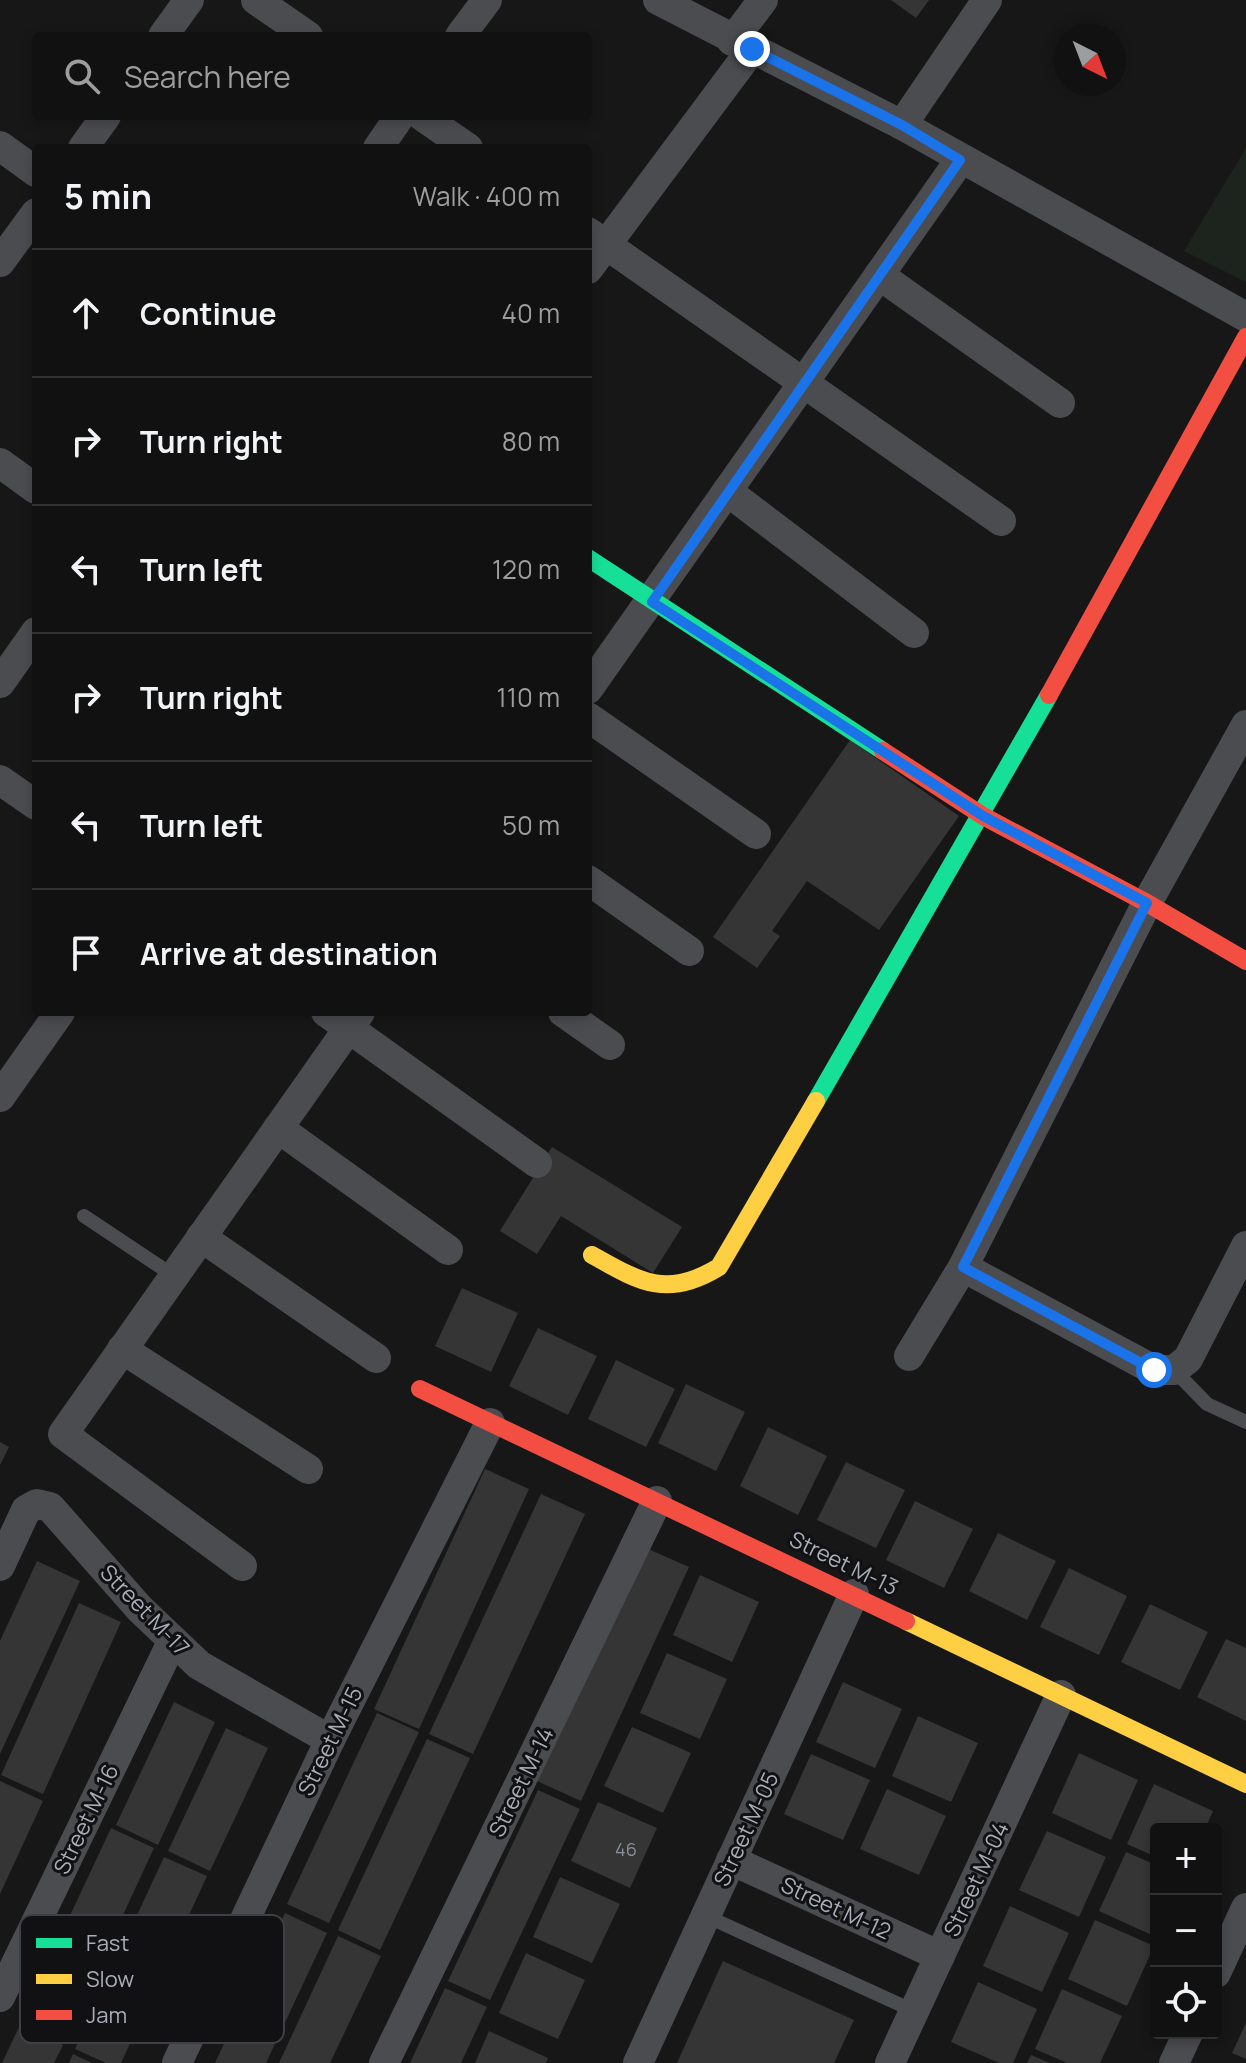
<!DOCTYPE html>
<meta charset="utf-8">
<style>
:root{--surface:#111;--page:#1e1f1f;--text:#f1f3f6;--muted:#9c9d9f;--line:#303131}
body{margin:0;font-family:Manrope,sans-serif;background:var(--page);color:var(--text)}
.controls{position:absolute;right:24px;bottom:24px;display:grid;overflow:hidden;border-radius:8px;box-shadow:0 4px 12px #0003}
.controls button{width:72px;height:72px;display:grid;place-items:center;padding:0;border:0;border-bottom:2px solid var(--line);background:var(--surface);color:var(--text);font:40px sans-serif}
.compass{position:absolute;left:1054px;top:24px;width:72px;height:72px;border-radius:50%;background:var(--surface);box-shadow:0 4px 12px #0003;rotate:138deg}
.stop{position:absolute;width:24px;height:24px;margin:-18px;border:6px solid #1a73e8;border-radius:50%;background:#fff}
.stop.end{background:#1a73e8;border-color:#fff;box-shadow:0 2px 8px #0008}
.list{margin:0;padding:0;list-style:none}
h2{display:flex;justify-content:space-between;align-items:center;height:104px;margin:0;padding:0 32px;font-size:34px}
h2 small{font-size:26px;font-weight:400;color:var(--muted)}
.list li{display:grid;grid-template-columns:52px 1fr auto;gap:24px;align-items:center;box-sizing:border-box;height:128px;padding:0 32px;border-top:2px solid var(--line)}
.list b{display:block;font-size:30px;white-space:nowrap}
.list em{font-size:26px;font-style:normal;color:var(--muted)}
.icon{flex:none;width:44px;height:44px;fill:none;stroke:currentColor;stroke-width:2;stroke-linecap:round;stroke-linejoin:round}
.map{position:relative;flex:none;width:1246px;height:2063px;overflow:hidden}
.search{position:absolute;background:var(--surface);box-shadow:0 4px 12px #0003;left:32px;top:32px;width:560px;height:88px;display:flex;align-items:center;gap:20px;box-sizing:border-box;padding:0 28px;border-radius:8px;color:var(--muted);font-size:30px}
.panel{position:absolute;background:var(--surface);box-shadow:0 4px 12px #0003;left:32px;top:144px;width:560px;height:872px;border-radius:8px}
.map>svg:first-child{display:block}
.green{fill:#1d241e}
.building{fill:#353536}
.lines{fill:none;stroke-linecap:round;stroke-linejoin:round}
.lane{stroke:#4b4c50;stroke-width:14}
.street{stroke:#4b4c50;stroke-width:30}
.fast{stroke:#16e098;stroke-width:18}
.slow{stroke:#ffcf43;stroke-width:18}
.jam{stroke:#f24e42;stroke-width:18}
.route{stroke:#1a73e8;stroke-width:10}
.labels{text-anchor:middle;stroke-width:6;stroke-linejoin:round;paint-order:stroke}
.number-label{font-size:18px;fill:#8b8f98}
.street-label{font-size:22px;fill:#a8adb8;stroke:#111113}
.key{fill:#111113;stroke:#3e4045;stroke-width:2}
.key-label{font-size:22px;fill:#a8adb8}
</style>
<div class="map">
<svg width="1246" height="2063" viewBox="0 0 1246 2063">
<rect width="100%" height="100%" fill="#171717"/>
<polygon class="green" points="1246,148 1246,282 1184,251"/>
<g class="building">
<polygon points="891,0 929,0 916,18"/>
<polygon points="850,740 959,816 879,930 807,881 772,931 780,936 757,968 713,937"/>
<polygon points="552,1147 682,1227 653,1273 561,1216 537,1254 500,1231"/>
<polygon points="462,1288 518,1313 491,1372 435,1346"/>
<polygon points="538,1328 597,1356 568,1415 509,1386"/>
<polygon points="616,1360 675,1389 646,1447 588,1419"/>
<polygon points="686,1384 745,1412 716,1471 658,1443"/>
<polygon points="768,1427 827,1456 798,1515 740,1486"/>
<polygon points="0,1442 9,1447 0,1465"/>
<polygon points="846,1462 905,1490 876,1548 817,1520"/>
<polygon points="485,1469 529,1489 419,1729 374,1709"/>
<polygon points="541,1494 585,1514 473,1754 429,1734"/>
<polygon points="915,1501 973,1529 944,1588 886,1560"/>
<polygon points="998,1533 1056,1561 1027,1620 969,1591"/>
<polygon points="646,1548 689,1567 581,1801 537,1781"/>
<polygon points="37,1561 80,1581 0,1754 0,1641"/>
<polygon points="1069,1568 1127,1596 1099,1655 1040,1627"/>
<polygon points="700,1575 759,1602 732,1662 673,1635"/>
<polygon points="79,1603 121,1622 43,1794 1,1775"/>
<polygon points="1150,1604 1208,1632 1180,1690 1121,1662"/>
<polygon points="1226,1639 1246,1648 1246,1721 1197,1697"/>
<polygon points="667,1653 727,1679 700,1739 640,1713"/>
<polygon points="843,1682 902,1709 875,1768 816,1742"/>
<polygon points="174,1702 215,1722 158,1845 116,1825"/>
<polygon points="377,1713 419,1732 329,1923 287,1904"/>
<polygon points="918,1716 978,1743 951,1802 892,1776"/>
<polygon points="632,1727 691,1753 663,1813 604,1786"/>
<polygon points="226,1728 268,1748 210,1871 168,1851"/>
<polygon points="427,1739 470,1758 380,1950 338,1930"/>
<polygon points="1079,1753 1138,1780 1111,1840 1052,1813"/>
<polygon points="811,1754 870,1780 843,1840 784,1814"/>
<polygon points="0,1781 43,1801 0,1894"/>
<polygon points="1154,1784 1213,1811 1205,1829 1156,1829 1156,1857 1127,1844"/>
<polygon points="887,1789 946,1816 919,1875 860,1849"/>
<polygon points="538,1790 580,1809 490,2000 448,1981"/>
<polygon points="598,1802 657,1828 630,1888 571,1861"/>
<polygon points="111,1828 154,1848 65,2040 21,2020"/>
<polygon points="1047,1831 1106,1857 1079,1917 1019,1890"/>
<polygon points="1126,1852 1156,1865 1156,1937 1099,1911"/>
<polygon points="164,1857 207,1876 121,2063 106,2063 75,2049"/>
<polygon points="560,1877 620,1904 592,1963 533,1937"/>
<polygon points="1010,1906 1069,1933 1042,1992 983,1966"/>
<polygon points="285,1913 327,1933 266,2063 215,2063"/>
<polygon points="1095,1920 1154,1946 1127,2006 1068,1979"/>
<polygon points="338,1936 381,1956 330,2063 279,2063"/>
<polygon points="526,1953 585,1980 558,2039 499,2013"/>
<polygon points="723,1961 854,2020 834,2063 677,2063"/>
<polygon points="978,1982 1037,2009 1013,2063 999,2063 951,2042"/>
<polygon points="445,1988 487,2007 461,2063 410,2063"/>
<polygon points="1062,1989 1122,2016 1100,2063 1067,2063 1035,2049"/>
<polygon points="1246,2023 1246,2059 1232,2053"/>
<polygon points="20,2025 63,2045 54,2063 2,2063"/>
<polygon points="489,2031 548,2058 546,2063 475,2063"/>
<polygon points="73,2054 92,2063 69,2063"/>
<polygon points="1031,2055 1050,2063 1027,2063"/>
</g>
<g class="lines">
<g class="lane">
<polyline points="84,1216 174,1276"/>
<polyline points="1174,1370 1207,1404 1246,1422"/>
<polyline points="706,1916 914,2011"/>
</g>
<g class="street">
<polyline points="256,0 308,36"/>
<polyline points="658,0 902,125 1246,317"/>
<polyline points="163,36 189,0"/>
<polyline points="460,36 487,0"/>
<polyline points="732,41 763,0"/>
<polyline points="422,116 468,148"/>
<polyline points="902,125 987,0"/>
<polyline points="0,146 36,172"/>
<polyline points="83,148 106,116"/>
<polyline points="378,148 400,116"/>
<polyline points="588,232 1001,521"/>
<polyline points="0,262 36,213"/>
<polyline points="588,269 752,49"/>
<polyline points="879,275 1060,403"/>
<polyline points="0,463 36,489"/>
<polyline points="727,491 914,633"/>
<polyline points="0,683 36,632"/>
<polyline points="588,689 960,160"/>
<polyline points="588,717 756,834"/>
<polyline points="0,780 36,805"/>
<polyline points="588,880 689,951"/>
<polyline points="326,1012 537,1163"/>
<polyline points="563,1012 610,1045"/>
<polyline points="0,1097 60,1012"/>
<polyline points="278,1128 448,1250"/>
<polyline points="201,1237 376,1358"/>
<polyline points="963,1267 1154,1370 1174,1370 1188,1359 1246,1246"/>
<polyline points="122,1349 308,1469"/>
<polyline points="909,1356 963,1267 1147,903 1246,725"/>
<polyline points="0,1566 26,1510 37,1504 50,1507 140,1609 199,1665 330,1740"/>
<polyline points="242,1566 63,1434 360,1012"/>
<polyline points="731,1860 940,1956"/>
<polyline points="1216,1973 1246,1908"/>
<polyline points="0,1997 172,1642"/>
<polyline points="177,2063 330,1740 490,1423"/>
<polyline points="384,2063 657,1501"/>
<polyline points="638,2063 854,1594"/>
<polyline points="890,2063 1061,1695"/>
<polyline points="1174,2063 1188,2033"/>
</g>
<g class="fast">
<polyline points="588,558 883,751"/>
<polyline points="816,1101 1049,695"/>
</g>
<g class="slow">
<path d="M592 1255C640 1282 667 1299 719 1267L816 1101"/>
<polyline points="906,1621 1246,1784"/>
</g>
<g class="jam">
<polyline points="1049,695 1246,337"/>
<polyline points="883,751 983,816 1147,903 1246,961"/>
<polyline points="420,1389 906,1621"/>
</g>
</g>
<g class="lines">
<polyline class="route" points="752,49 902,125 960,160 652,602 983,816 1147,903 963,1267 1154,1370"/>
</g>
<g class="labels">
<g class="number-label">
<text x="626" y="1856">46</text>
</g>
<g class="street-label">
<text transform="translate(844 1563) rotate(26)" y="8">Street M-13</text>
<text transform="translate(145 1610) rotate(46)" y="8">Street M-17</text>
<text transform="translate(330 1741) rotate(-64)" y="8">Street M-15</text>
<text transform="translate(521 1782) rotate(-64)" y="8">Street M-14</text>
<text transform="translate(86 1819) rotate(-64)" y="8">Street M-16</text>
<text transform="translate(746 1829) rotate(-65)" y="8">Street M-05</text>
<text transform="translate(976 1879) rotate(-65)" y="8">Street M-04</text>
<text transform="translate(836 1908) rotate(25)" y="8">Street M-12</text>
</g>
</g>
<rect x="20" y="1915" width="264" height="128" rx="12" class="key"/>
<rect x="36" y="1938" width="36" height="10" fill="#16e098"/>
<rect x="36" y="1974" width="36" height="10" fill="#ffcf43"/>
<rect x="36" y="2010" width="36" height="10" fill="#f24e42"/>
<g class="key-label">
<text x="86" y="1951">Fast</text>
<text x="86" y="1987">Slow</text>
<text x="86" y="2023">Jam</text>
</g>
</svg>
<div class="controls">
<button>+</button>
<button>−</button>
<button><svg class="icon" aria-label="locate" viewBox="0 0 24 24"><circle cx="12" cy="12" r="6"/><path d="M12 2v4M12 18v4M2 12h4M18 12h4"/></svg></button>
</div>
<svg class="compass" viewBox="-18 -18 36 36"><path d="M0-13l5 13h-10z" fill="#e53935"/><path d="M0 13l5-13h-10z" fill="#9c9d9f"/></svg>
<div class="stop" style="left:1154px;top:1370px"></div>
<div class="stop end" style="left:752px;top:49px"></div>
<div class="search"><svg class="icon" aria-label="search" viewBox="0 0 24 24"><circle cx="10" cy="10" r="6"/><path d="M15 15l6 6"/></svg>Search here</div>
<section class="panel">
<h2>5 min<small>Walk · 400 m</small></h2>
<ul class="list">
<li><svg class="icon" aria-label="ahead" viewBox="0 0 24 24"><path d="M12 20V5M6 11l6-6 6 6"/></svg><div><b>Continue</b></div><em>40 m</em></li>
<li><svg class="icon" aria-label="right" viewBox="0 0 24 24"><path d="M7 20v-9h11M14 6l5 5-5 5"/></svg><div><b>Turn right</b></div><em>80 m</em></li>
<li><svg class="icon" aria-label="left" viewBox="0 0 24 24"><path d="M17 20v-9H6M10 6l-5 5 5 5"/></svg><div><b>Turn left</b></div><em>120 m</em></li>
<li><svg class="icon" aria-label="right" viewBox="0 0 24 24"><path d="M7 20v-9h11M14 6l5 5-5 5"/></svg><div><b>Turn right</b></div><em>110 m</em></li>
<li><svg class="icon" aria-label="left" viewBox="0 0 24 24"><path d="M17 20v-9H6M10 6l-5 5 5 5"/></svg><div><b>Turn left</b></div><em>50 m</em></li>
<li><svg class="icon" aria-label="arrive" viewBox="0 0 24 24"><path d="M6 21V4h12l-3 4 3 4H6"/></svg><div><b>Arrive at destination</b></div></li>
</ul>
</section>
</div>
